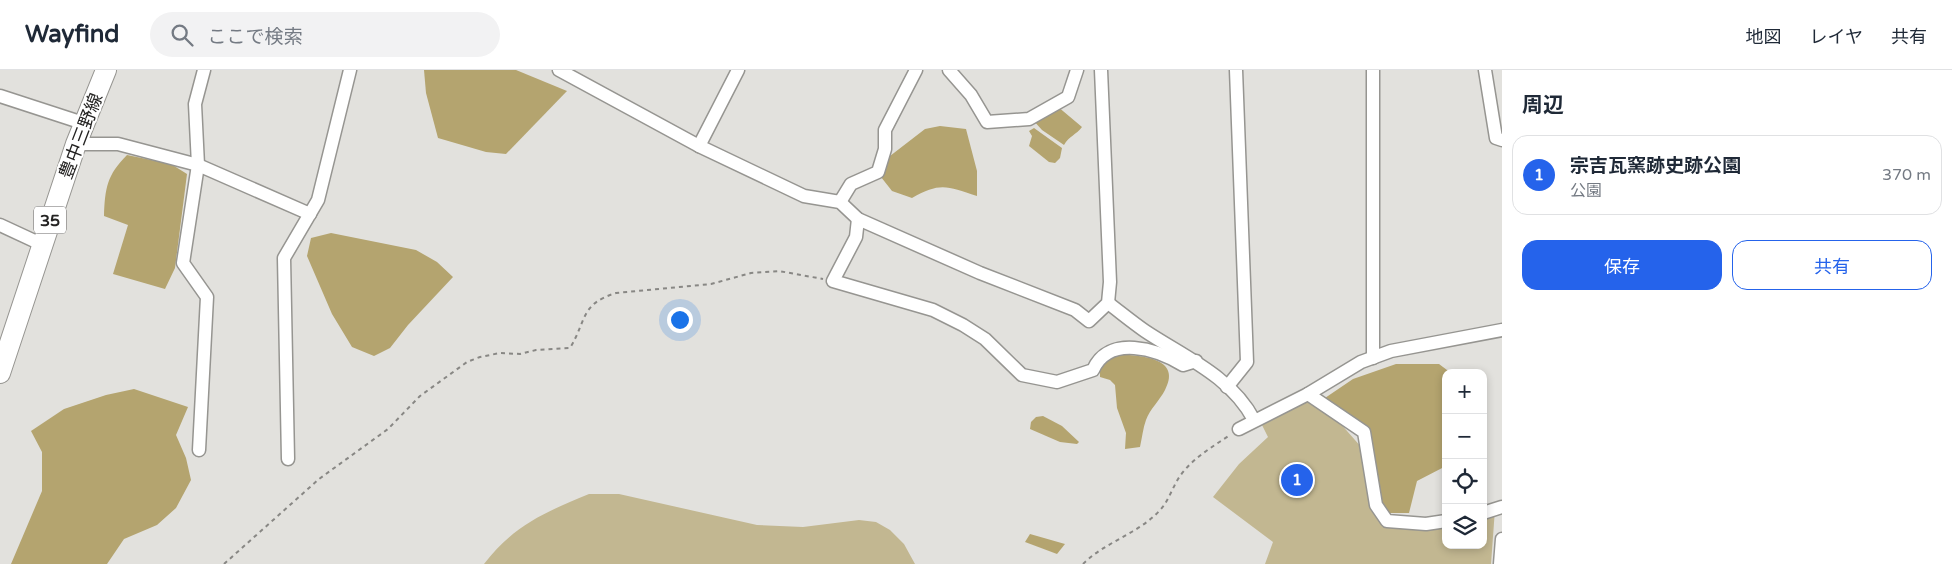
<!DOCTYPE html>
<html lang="ja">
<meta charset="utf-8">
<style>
:root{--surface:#fff;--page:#f2f2f3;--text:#1f2937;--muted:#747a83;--line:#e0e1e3;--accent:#2563eb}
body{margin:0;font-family:"Varela Round","Noto Sans JP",sans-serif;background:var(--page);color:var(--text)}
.controls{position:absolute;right:15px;bottom:15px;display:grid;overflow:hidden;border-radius:10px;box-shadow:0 2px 8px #0003}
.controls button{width:45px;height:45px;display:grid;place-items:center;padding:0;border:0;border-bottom:1px solid var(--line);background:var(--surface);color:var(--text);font:25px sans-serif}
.you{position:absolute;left:679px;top:249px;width:18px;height:18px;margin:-12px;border:4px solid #fff;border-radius:50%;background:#1a73e8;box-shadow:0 0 0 8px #1a73e833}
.badge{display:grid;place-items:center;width:32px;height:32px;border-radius:50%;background:var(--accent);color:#fff;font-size:16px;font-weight:700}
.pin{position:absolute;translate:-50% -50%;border:2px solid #fff;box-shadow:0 1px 5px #0006}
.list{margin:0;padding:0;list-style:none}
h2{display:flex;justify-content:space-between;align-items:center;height:65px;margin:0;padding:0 20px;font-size:21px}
h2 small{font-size:16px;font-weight:400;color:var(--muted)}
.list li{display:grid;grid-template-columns:32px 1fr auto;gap:15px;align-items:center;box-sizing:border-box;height:80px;margin:0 10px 10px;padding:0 10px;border:1px solid var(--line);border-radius:15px}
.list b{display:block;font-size:19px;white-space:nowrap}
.list p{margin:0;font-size:16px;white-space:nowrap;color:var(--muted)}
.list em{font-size:16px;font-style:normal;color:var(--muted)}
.actions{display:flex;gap:10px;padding:15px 20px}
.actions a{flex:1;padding:11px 0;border:1px solid var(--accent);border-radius:15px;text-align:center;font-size:18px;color:var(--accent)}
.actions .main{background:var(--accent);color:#fff}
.icon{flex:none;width:28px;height:28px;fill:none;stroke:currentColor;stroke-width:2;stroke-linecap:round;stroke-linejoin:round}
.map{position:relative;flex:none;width:1502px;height:494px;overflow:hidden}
header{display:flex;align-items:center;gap:30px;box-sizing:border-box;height:70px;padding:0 25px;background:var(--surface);border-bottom:1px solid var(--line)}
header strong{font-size:24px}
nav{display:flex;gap:28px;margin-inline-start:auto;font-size:18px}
.search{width:350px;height:45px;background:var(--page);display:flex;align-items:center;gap:12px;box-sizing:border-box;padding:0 18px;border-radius:28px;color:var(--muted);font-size:19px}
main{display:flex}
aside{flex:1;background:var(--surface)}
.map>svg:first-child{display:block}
.green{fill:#c2b791}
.water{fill:#b4a46f}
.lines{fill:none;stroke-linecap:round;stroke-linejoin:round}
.minor-casing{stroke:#969591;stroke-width:15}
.primary-casing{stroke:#969591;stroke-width:22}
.path{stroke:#888784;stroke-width:2;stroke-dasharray:4 4;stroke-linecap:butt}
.minor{stroke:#fff;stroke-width:12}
.primary{stroke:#fff;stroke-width:20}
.labels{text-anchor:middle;stroke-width:4;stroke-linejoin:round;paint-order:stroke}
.shield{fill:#fff;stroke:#666564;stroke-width:1}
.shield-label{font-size:16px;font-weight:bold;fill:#242322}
.street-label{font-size:18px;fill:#242322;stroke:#fff}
</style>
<header>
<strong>Wayfind</strong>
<div class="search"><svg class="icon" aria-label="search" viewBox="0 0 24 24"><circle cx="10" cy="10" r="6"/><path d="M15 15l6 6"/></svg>ここで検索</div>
<nav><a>地図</a><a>レイヤ</a><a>共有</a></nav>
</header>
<main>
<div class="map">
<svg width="1502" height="494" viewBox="0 0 1502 494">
<rect width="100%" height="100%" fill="#e2e1dd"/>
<g class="green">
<polygon points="1307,332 1340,353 1362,378 1388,454 1446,452 1446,475 1483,475 1483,442 1495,439 1491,494 1265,494 1273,472 1213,427 1239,394 1268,367 1262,355"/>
<path d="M589 424H619L757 455 803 457 859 450 876 452 890 460 904 474 915 494H484C513 456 545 442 589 424Z"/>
</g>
<g class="water">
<polygon points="424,0 516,0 567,21 506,84 486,82 438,68 426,23"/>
<path d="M1057 36 1082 57C1076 65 1069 66 1064 75L1042 60 1033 50Z"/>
<path d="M940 56 966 59 977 101V126C947 116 940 112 912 128L892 121 881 107 890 86 925 59Z"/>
<polygon points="1034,58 1062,78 1060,88 1055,93 1049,92 1029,76 1032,66 1029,61"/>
<path d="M127 85 171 94 187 104 175 198 165 219 113 204 128 155 104 146C105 118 107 105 127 85Z"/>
<polygon points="331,163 416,180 437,192 453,207 408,255 390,278 374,286 352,277 332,244 307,186 311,168"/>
<path d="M1112 284C1133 285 1184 285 1165 320 1160 330 1150 339 1146 350 1143 358 1142 368 1140 377L1125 379 1126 363 1117 338 1115 315 1110 310 1100 307V297Z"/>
<polygon points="1396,294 1439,294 1451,303 1446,303 1446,396 1417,411 1409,443 1390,443 1377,429 1367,358 1325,328 1353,309"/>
<polygon points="134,319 188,337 176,365 186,388 191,410 176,438 157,455 124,469 107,494 11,494 42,421 42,382 31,361 64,339 106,325"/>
<polygon points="1043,346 1062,356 1079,372 1077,374 1060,372 1030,359 1031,352 1036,347"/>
<polygon points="1030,464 1065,474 1057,484 1025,472"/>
</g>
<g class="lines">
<defs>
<g id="minor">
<polyline points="559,0 699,76 804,126 840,132 858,149 980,203 1075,240 1089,251 1108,233 1110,212 1101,0"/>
<polyline points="949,0 971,25 987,52 1029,49 1068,27 1077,0"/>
<polyline points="1485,0 1496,68 1502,70"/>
<polyline points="0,26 83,53"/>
<polyline points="76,74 118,74 198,95 310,144"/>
<polyline points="699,76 738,0"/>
<polyline points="840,132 851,114 878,102 885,79 885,60 916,0"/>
<path d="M858 149 856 167 833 211 933 240 963 255 985 269 1022 305 1057 312 1093 300C1109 264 1157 279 1183 295L1196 291"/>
<polyline points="0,155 41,174"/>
<path d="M1108 233C1120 242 1132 252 1145 261 1184 287 1231 306 1254 350"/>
<polyline points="1373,288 1373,0"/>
<polyline points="1227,317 1247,292 1236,0"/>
<polyline points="1308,324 1361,292 1391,281 1502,260"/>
<polyline points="1239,359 1308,324 1364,362 1376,435 1387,451 1426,454 1446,451"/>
<polyline points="199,380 207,227 183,193 198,95 195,34 204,0"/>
<polyline points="288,389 284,188 318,130 350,0"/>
<polyline points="1483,443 1502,437"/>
<polyline points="1500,494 1502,469"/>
</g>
<polyline id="primary" points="0,303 76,74 106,0"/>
</defs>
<use href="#minor" class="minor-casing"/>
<use href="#primary" class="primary-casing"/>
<g class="path">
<path d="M224 494 319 409 388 359 420 326 467 292 480 287 500 283 520 284 536 280 570 278C587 250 580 234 616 223L711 214 751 203 779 201 823 209"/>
<path d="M1083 494C1106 471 1139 464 1161 439 1169 430 1173 416 1180 406 1193 388 1212 377 1230 365"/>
</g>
<use href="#minor" class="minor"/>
<use href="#primary" class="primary"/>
</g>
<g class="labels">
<rect class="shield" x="34" y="136.5" width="32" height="27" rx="4"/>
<g class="shield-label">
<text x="50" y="156">35</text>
</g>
<g class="street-label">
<text transform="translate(81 66) rotate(-69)" y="6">豊中三野線</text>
</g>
</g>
</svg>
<div class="controls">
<button>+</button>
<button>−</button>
<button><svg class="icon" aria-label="locate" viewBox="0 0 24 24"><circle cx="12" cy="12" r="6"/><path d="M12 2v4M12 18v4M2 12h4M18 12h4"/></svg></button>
<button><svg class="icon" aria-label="layers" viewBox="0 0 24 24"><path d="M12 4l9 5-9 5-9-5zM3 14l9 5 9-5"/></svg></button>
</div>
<div class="you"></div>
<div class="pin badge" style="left:1297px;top:410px">1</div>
</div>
<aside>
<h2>周辺<small></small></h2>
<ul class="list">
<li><span class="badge">1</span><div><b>宗吉瓦窯跡史跡公園</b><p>公園</p></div><em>370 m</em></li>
</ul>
<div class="actions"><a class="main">保存</a><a>共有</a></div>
</aside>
</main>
